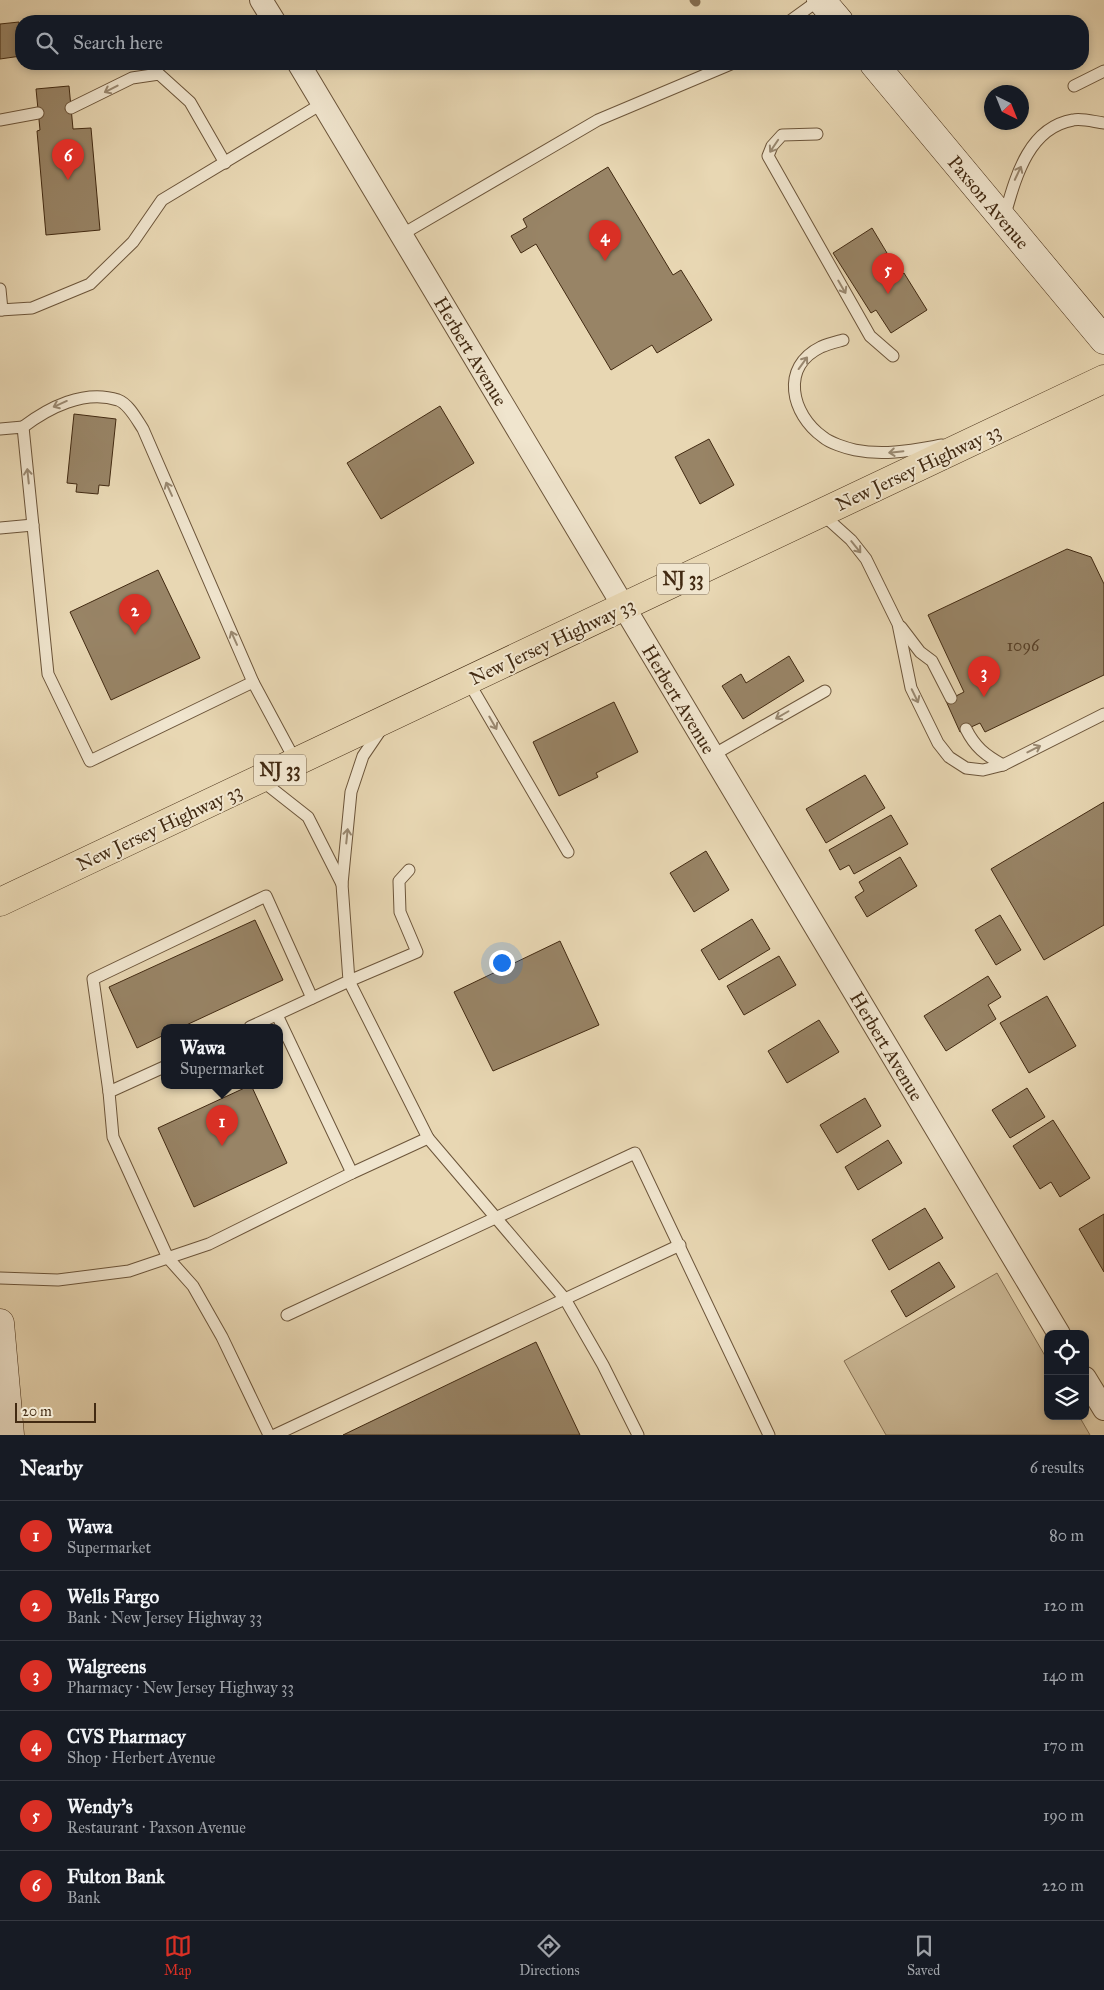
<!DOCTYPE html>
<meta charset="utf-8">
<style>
:root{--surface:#171b24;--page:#242831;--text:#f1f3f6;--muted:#9ea1a6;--line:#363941;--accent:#d93025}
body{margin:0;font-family:"IM FELL Great Primer",serif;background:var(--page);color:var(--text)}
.controls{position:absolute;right:15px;bottom:15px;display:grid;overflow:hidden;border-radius:10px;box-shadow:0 2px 8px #0003}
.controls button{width:45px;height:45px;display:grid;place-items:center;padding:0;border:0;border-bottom:1px solid var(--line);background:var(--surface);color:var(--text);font:25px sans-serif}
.compass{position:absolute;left:984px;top:85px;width:45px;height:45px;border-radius:50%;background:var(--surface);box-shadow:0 2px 8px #0003;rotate:137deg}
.scale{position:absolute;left:15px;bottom:12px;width:81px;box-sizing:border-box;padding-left:5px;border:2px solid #422a12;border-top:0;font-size:14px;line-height:18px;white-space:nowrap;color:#422a12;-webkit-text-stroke:4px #f0e5ce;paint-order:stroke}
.you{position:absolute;left:501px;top:962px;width:18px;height:18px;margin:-12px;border:4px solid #fff;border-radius:50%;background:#1a73e8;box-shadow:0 0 0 8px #1a73e833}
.badge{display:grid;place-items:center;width:32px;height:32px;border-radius:50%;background:var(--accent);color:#fff;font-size:16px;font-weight:700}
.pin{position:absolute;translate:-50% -41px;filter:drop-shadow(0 1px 2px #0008)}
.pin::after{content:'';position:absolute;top:26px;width:18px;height:15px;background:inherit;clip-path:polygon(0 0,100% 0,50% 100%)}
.popup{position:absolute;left:161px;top:1024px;width:122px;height:65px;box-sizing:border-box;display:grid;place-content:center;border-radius:10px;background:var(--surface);filter:drop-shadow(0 1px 4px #0005);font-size:16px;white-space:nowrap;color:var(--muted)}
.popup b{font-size:19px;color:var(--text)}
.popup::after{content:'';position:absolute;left:50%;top:100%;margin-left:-10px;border:10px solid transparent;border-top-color:var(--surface)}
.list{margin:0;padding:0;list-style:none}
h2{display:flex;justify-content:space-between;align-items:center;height:65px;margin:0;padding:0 20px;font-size:21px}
h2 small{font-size:16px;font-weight:400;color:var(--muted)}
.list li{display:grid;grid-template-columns:32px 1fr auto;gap:15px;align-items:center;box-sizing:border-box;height:70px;padding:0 20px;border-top:1px solid var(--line)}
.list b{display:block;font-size:19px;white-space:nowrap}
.list p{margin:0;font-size:16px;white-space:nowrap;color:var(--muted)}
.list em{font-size:16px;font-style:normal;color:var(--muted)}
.icon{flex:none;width:28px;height:28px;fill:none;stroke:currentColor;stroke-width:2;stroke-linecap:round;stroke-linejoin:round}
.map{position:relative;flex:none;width:1104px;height:1435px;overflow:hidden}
.search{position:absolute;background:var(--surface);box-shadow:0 2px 8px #0003;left:15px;right:15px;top:15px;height:55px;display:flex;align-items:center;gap:12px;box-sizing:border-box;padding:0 18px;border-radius:20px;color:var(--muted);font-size:19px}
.sheet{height:485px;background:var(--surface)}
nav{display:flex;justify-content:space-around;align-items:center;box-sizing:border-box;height:70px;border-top:1px solid var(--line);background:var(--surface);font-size:14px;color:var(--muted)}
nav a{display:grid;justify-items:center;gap:2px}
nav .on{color:var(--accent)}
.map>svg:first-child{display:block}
.green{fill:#ccba98;stroke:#877255}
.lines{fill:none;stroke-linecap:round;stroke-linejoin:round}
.stream{stroke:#846e52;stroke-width:9}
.building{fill:#988466;stroke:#422a12}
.lane-casing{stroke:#6c553a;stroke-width:13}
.street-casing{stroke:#6c553a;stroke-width:24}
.secondary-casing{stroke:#422a12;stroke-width:29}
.primary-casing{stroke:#422a12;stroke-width:29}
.lane{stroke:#f0e5ce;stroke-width:11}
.street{stroke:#f0e5ce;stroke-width:22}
.secondary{stroke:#f0e5ce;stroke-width:28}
.primary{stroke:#e8d7b3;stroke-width:28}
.oneway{stroke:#998870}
.labels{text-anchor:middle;stroke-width:4;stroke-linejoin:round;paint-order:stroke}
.number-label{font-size:16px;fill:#584027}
.shield{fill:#f0e5ce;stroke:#76624a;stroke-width:1}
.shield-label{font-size:18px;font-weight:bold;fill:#422a12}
.street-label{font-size:19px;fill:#422a12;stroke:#f0e5ce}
</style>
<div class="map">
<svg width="1104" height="1435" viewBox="0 0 1104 1435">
<rect width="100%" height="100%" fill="#e8d7b3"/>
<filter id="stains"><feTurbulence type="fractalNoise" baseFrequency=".004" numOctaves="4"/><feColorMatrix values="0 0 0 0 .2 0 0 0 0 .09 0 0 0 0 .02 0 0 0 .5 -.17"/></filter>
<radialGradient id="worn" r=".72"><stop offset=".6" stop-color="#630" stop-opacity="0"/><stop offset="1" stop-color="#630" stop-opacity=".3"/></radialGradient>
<polygon class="green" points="997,1273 1048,1361 1048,1416 1079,1416 1090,1435 886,1435 844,1361"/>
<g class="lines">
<polyline class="stream" points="694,0 696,2"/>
</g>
<g class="building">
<polygon points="19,22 21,56 0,59 0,24"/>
<polygon points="69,86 73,129 91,128 100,230 46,235 37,131 40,130 36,89"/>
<polygon points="608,167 673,275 681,270 712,320 657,353 652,345 611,370 536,244 521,253 511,236 527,227 523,219"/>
<polygon points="872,228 887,253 883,255 897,278 904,273 927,310 891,333 876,310 871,313 833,253"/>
<polygon points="440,406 474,463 381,519 347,463"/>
<polygon points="74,414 116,419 109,486 99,485 98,494 76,492 77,484 67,483"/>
<polygon points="709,439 734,485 700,504 675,457"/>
<polygon points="1067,549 1091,557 1104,584 1104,675 985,732 980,723 960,732 946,701 964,692 928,615"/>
<polygon points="158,570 200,658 111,700 70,612"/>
<polygon points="789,656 804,681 743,719 722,686 741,674 746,683"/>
<polygon points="614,702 638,752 596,773 598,777 559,796 533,742"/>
<polygon points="865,775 885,808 826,843 806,809"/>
<polygon points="1104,802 1104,925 1044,960 991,869"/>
<polygon points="891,815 908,844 854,874 849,865 840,870 829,850"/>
<polygon points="706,851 729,890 694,912 670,873"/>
<polygon points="900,857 917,886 867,917 855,897 864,891 859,882"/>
<polygon points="1000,915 1021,950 996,965 975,930"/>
<polygon points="752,919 770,949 719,980 701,950"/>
<polygon points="255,920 283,980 182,1027 164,1027 164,1035 137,1048 109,987"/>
<polygon points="560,941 599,1025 493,1071 454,992"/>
<polygon points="779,956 796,985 744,1015 727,986"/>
<polygon points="988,976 1001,997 988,1005 996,1019 946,1051 924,1016"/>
<polygon points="1047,996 1076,1046 1029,1073 1000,1023"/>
<polygon points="819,1020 839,1052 787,1083 768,1051"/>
<polygon points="251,1085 287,1163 194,1207 158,1128"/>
<polygon points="1027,1088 1045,1117 1010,1138 992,1110"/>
<polygon points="865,1098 881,1126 837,1153 820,1125"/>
<polygon points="1053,1120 1090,1178 1060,1197 1051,1182 1040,1189 1013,1146"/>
<polygon points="888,1140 902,1163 858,1190 845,1167"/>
<polygon points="925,1208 943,1238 889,1270 872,1240"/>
<polygon points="1104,1214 1104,1272 1079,1229"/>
<polygon points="939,1262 955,1287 906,1317 891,1291"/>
<polygon points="536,1342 580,1435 343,1435"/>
</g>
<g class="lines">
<defs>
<g id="lane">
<polyline points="790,21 819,0"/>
<polyline points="1074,86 1104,71"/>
<polyline points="71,108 132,78 159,74 190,102 225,163"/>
<polyline points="0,120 38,113"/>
<polyline points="817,134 782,135 772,146 768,156 870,336 893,356"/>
<path d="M1004 218C1015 180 1027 128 1073 120 1082 118 1095 122 1104 123"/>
<polyline points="401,235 598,120 731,64"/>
<polyline points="0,289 2,310"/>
<polyline points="0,310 32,308 90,284 133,242 162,200 323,103"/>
<path d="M843 340C836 342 828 344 821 347 780 367 791 414 823 437 830 443 846 448 855 450 885 456 913 450 942 445"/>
<path d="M23 427C48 408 84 389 118 400 129 404 137 420 143 429L253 682"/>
<polyline points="0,429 23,427 48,674 90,761 253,682 296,762"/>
<polyline points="821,513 851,540 866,559 898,624 911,688 938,743 949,757 966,768 983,770 1003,765 1104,714"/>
<polyline points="0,528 33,525"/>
<polyline points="901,627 920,652 932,661 951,698"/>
<polyline points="468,681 568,852"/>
<path d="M966 729C975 747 985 755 1003 765"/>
<polyline points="713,755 825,691"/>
<polyline points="261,780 308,817 342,884"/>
<polyline points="277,1015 352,1173"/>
<polyline points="250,1027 349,981 342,884 351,792 363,756 382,728"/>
<polyline points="164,1067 109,1092 113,1137 168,1258 193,1286 222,1337 269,1435"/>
<polyline points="109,1092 93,979 266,896 312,998"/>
<polyline points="428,1138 565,1299 603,1365 638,1435"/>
<polyline points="0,1278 58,1280 129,1271 209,1244 352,1173 428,1138 349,981 417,952 400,912 399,881 409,870"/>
<polyline points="287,1315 635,1153 769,1435"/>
<polyline points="275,1435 680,1245"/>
</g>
<g id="street">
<polyline points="261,0 274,21"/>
<polyline points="299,64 1059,1334"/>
<polyline points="1085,1378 1104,1409"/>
</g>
<g id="secondary">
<polyline points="821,0 839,21"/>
<polyline points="874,64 1104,340"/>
<polyline points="0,1323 10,1435"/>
</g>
<polyline id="primary" points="0,902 1104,379"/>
</defs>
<use href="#lane" class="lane-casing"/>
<use href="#street" class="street-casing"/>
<use href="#secondary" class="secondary-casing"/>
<use href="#primary" class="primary-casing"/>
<use href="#lane" class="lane"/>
<use href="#street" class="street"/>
<use href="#secondary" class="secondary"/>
<use href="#primary" class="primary"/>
</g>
<defs><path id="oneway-shaft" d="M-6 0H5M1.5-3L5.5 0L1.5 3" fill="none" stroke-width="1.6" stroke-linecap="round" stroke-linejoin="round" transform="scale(1.25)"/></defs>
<g class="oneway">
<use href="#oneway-shaft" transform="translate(111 89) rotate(153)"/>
<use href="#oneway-shaft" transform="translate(774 146) rotate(124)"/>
<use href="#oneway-shaft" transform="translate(1018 173) rotate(-65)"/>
<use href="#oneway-shaft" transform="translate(842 287) rotate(60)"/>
<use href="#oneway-shaft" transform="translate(803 363) rotate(-54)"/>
<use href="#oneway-shaft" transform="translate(60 404) rotate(156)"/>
<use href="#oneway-shaft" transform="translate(896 452) rotate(174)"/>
<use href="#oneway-shaft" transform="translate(28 476) rotate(-96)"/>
<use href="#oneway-shaft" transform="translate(169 489) rotate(-114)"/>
<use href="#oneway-shaft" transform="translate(856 547) rotate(51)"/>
<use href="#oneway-shaft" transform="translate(234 638) rotate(-114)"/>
<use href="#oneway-shaft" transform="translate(915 696) rotate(64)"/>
<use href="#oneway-shaft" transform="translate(782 715) rotate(150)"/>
<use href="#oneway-shaft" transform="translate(493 723) rotate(60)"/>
<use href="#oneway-shaft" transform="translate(1034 749) rotate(-27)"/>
<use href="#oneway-shaft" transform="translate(347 836) rotate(-84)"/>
</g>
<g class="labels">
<g class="number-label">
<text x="1023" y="651">1096</text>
</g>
<g class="shield">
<rect x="657" y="563.5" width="52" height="31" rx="4"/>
<rect x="254" y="754.5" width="52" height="31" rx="4"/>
</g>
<g class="shield-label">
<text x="683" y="585">NJ 33</text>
<text x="280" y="776">NJ 33</text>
</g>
<g class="street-label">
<text transform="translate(989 202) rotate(50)" y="7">Paxson Avenue</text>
<text transform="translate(471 351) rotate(59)" y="7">Herbert Avenue</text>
<text transform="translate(918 467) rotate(-25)" y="7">New Jersey Highway 33</text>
<text transform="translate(552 641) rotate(-25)" y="7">New Jersey Highway 33</text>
<text transform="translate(679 699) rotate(59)" y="7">Herbert Avenue</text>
<text transform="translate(159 827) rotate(-25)" y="7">New Jersey Highway 33</text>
<text transform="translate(887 1046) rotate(59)" y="7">Herbert Avenue</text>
</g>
</g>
<rect width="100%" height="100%" filter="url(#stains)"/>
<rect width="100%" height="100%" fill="url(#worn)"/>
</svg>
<div class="controls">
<button><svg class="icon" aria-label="locate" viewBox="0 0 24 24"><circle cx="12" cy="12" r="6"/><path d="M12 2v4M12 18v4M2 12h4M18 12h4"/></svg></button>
<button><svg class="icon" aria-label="layers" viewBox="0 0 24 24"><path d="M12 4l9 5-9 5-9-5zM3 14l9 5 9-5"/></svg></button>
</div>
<svg class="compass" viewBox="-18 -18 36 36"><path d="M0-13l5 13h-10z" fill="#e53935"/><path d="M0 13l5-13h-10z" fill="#9ea1a6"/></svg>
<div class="scale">20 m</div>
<div class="you"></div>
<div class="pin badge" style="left:222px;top:1146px">1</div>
<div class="popup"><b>Wawa</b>Supermarket</div>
<div class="pin badge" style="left:135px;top:635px">2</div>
<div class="pin badge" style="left:984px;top:697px">3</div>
<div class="pin badge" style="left:605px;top:261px">4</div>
<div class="pin badge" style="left:888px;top:294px">5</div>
<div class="pin badge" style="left:68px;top:180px">6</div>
<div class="search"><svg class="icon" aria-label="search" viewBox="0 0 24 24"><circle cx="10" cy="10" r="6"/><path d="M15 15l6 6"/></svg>Search here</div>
</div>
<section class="sheet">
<h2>Nearby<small>6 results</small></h2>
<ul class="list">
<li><span class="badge">1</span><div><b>Wawa</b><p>Supermarket</p></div><em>80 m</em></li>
<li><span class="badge">2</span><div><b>Wells Fargo</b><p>Bank · New Jersey Highway 33</p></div><em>120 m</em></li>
<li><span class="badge">3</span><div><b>Walgreens</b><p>Pharmacy · New Jersey Highway 33</p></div><em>140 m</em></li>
<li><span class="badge">4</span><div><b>CVS Pharmacy</b><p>Shop · Herbert Avenue</p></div><em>170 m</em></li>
<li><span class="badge">5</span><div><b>Wendy's</b><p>Restaurant · Paxson Avenue</p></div><em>190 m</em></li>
<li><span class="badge">6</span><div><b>Fulton Bank</b><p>Bank</p></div><em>220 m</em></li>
</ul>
</section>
<nav>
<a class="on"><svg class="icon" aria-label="map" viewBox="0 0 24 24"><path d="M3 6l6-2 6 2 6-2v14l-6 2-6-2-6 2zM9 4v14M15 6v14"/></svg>Map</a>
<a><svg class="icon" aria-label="directions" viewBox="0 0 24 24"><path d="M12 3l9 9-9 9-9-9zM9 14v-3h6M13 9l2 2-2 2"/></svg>Directions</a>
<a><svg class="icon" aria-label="saved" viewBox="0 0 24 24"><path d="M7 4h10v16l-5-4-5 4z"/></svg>Saved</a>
</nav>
